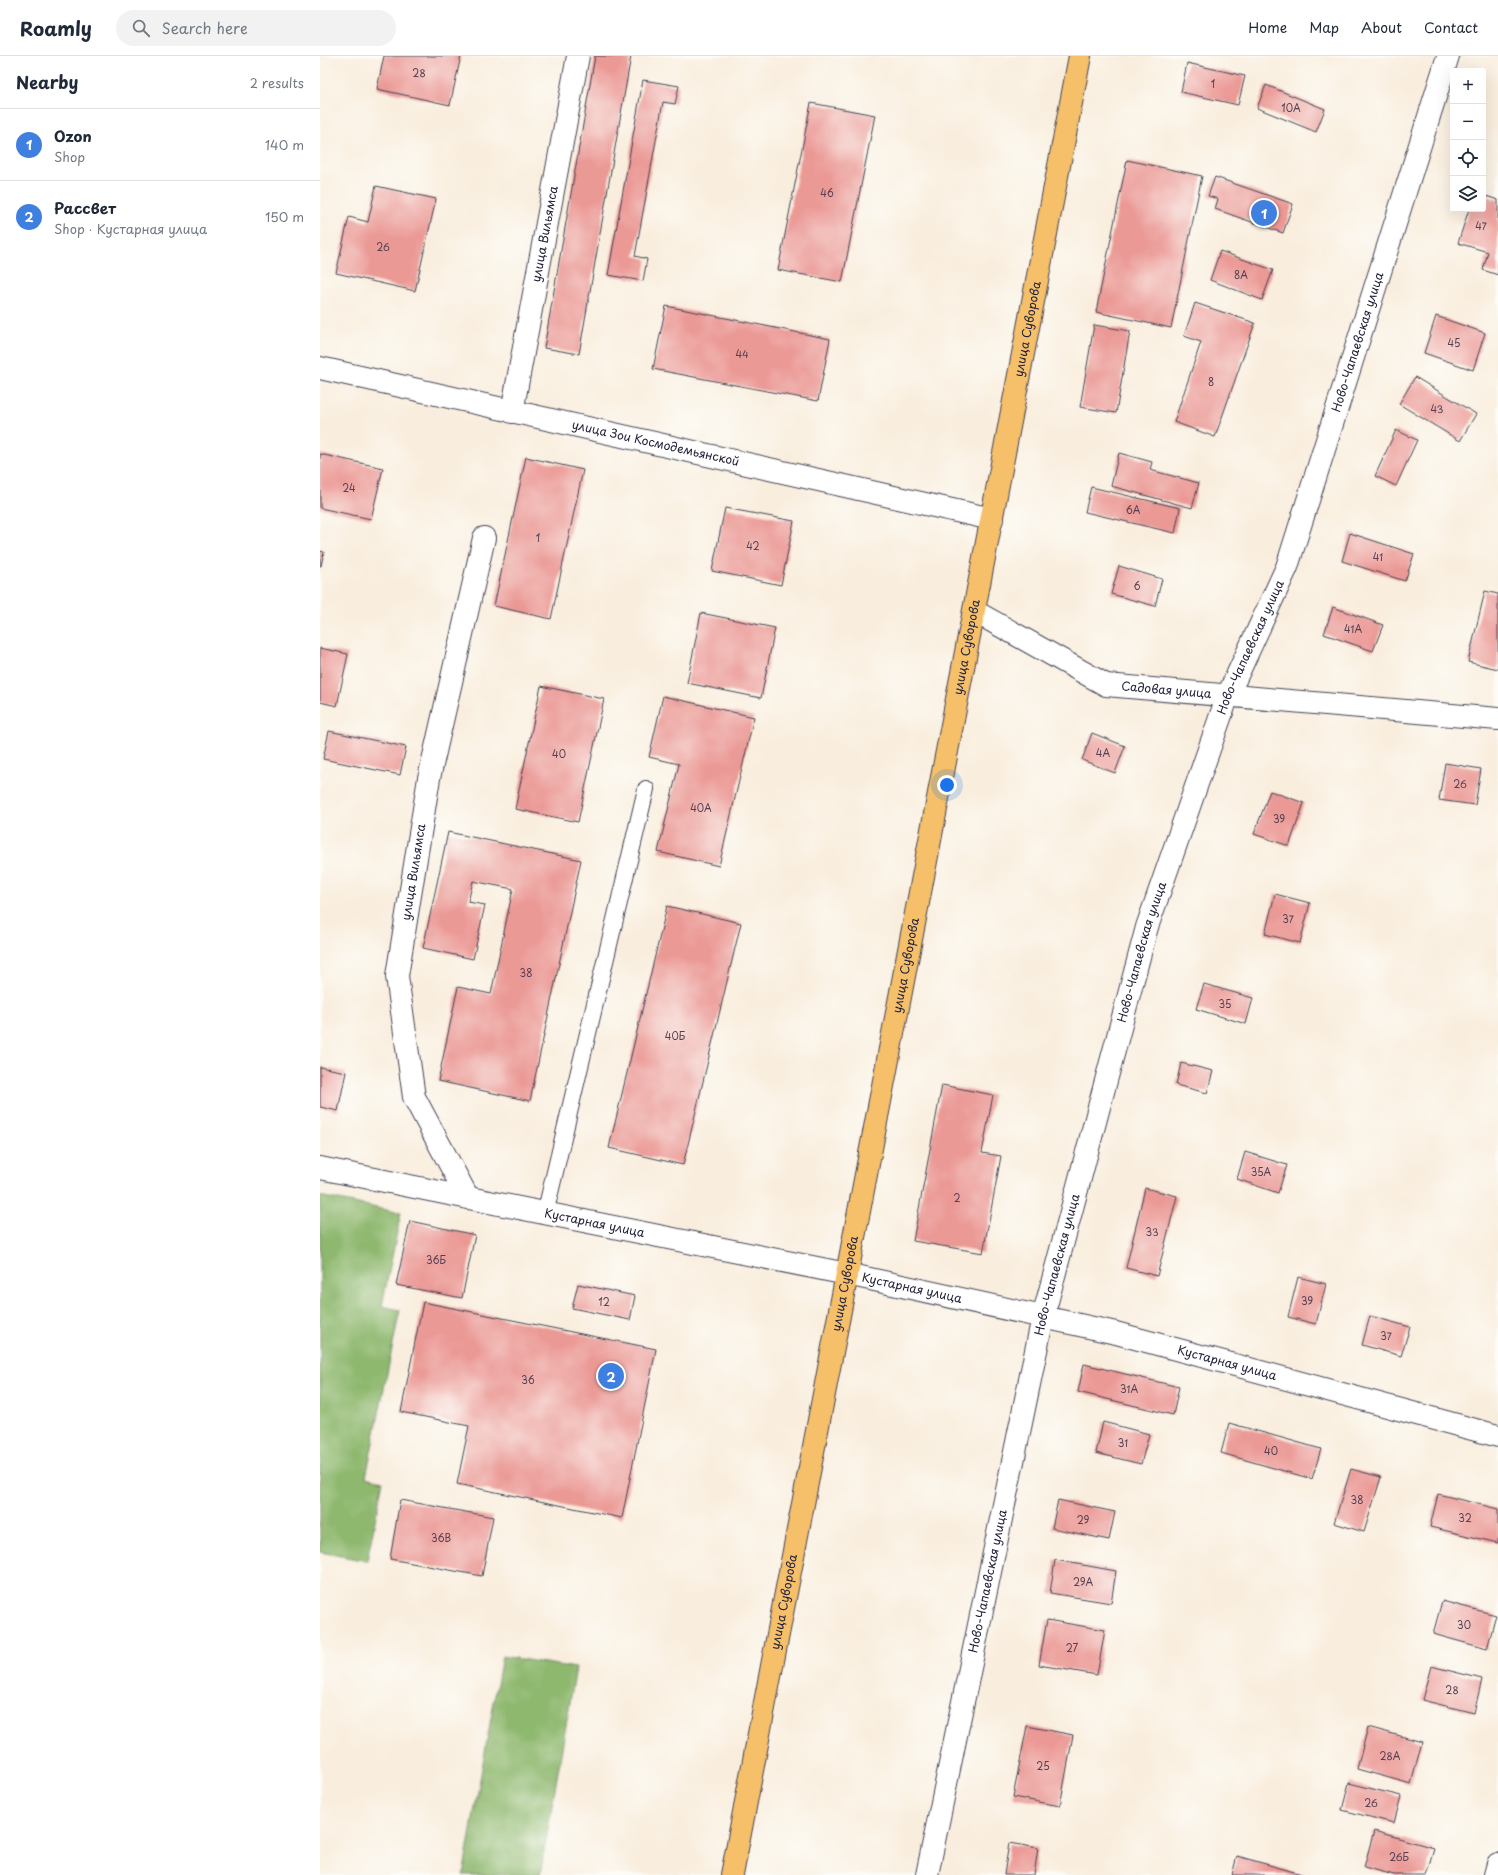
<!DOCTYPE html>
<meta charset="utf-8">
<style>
:root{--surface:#fff;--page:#f2f2f3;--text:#1f2937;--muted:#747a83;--line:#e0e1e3;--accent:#b45309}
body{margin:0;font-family:"Playpen Sans",sans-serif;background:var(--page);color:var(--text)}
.controls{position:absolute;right:12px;top:12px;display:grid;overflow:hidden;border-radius:4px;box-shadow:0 4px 16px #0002}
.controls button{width:36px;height:36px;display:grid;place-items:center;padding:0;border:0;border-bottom:1px solid var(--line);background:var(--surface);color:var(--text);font:20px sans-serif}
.you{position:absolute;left:627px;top:729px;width:14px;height:14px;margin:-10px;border:3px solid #fff;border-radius:50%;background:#1a73e8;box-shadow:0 0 0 6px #1a73e833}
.badge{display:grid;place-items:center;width:26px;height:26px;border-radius:50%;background:var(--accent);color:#fff;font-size:13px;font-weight:700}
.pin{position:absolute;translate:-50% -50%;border:2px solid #fff;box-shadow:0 1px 4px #0006}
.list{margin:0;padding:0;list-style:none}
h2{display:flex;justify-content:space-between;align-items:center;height:52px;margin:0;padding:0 16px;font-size:17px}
h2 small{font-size:13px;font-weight:400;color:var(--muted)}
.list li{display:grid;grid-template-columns:26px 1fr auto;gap:12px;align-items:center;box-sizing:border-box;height:72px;padding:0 16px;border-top:1px solid var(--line)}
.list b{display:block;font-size:15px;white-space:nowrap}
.list p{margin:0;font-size:13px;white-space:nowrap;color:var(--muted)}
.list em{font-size:13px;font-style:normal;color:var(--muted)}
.icon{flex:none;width:22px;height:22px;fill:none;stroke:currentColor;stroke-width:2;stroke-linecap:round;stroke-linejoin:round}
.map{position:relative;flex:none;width:1178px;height:1819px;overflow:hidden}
header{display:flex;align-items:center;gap:24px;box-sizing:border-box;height:56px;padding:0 20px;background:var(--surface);border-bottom:1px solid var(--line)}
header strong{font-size:19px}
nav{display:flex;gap:22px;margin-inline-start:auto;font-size:14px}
.search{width:280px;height:36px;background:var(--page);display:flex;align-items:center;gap:10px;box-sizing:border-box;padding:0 14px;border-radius:22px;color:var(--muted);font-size:15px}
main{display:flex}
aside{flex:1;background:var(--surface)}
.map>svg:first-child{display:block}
.forest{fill:#8eb86e;stroke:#586d54}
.building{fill:#eb9995}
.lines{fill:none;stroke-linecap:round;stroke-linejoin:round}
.lane-casing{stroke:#424153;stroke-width:18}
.street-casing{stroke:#424153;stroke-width:24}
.primary-casing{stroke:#424153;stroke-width:24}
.lane{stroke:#fff;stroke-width:16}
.street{stroke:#fff;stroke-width:22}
.primary{stroke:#f6c06b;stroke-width:22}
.labels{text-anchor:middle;stroke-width:3.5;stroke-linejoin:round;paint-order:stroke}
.number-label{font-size:10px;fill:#544052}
.street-label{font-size:12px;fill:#22223b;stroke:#fdfcf7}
</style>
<header>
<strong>Roamly</strong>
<div class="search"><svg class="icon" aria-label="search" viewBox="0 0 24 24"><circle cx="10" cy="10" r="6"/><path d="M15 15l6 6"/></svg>Search here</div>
<nav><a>Home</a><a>Map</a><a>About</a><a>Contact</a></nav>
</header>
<main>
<aside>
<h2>Nearby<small>2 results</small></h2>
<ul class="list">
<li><span class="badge" style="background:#3f7fe0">1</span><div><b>Ozon</b><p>Shop</p></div><em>140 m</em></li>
<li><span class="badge" style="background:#3f7fe0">2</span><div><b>Рассвет</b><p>Shop · Кустарная улица</p></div><em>150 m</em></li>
</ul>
</aside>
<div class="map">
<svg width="1178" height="1819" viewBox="0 0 1178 1819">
<rect width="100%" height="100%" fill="#fdfcf7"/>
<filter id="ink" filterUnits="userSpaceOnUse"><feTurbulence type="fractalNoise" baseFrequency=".025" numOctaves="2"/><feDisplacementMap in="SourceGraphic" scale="8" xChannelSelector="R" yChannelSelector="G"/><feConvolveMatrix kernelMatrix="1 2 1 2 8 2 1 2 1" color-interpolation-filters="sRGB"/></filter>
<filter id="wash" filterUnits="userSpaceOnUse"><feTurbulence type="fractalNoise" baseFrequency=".012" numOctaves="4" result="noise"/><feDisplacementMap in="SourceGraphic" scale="16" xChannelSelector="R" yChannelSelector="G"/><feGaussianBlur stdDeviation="0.9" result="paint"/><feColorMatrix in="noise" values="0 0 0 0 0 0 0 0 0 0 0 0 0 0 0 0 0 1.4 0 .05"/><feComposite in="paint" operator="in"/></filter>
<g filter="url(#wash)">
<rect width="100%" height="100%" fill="#f9eede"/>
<g class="forest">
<polygon points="0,1140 81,1157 62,1250 80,1254 46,1421 63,1425 47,1505 0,1496"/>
<polygon points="182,1600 256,1612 220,1819 143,1819"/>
</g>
<g id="blocks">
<g class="building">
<polygon points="64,0 141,0 130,49 57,33"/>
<polygon points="275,0 311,0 259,298 224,292"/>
<polygon points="867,7 925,20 918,49 861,36"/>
<polygon points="323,24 359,30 355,48 343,46 315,200 327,203 323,225 288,219"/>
<polygon points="946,29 1005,53 996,76 937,52"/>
<polygon points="491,47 555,59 522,226 458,214"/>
<polygon points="807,104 882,120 851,272 776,256"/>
<polygon points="895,121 973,148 963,177 895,153 898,143 888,140"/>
<polygon points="56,130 116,143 95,235 16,217 29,161 48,166"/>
<polygon points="1163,139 1178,144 1178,219 1163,214 1168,196 1138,187 1149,153 1163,153"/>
<polygon points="900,195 953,214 942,244 890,224"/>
<polygon points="875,247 935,267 895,381 854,366 881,286 864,280"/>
<polygon points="346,250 510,283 498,345 333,313"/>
<polygon points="1116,260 1165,277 1153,314 1104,297"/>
<polygon points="774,269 810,275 796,357 760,351"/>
<polygon points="1095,321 1156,358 1140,385 1079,348"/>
<polygon points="1076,374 1097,384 1076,430 1055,420"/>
<polygon points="799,397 832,406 830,414 879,427 872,452 791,430"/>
<polygon points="0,398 63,412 51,463 0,452"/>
<polygon points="206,401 263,414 231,563 174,550"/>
<polygon points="771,431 860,452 855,477 765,456"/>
<polygon points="405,452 474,465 461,529 392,515"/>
<polygon points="1030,477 1094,498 1085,525 1022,505"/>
<polygon points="0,495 4,496 1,510 0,510"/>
<polygon points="799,510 842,523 835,550 791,538"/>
<polygon points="1165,535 1178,538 1178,613 1148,606"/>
<polygon points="1013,551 1063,569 1053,595 1004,578"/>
<polygon points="381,557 455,572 441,642 367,627"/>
<polygon points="0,592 28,598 17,650 0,646"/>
<polygon points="221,630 284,643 258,766 195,753"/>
<polygon points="343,640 434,661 399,810 338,796 359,708 329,701"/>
<polygon points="9,675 86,691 80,719 3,703"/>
<polygon points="772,677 805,690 795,717 762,704"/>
<polygon points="1125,707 1161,713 1155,749 1119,744"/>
<polygon points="950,735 984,747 969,790 934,778"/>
<polygon points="128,776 261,804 210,1045 118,1025 138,931 171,938 193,833 153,825 148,846 165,849 153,903 103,892"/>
<polygon points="955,838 990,847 980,887 945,878"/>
<polygon points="347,850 421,867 363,1109 289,1092"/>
<polygon points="884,928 933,942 926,968 876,953"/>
<polygon points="861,1007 893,1015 887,1037 856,1029"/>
<polygon points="0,1011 26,1016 18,1055 0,1051"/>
<polygon points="622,1029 673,1039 662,1097 681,1100 663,1197 593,1185"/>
<polygon points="925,1096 967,1109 958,1137 917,1123"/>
<polygon points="825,1132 857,1140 837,1220 806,1212"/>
<polygon points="90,1165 155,1179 142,1242 76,1229"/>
<polygon points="978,1221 1006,1228 996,1268 968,1261"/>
<polygon points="258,1228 315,1240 310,1264 252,1252"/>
<polygon points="103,1246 336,1293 302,1462 137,1428 149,1370 81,1356"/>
<polygon points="1050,1260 1090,1271 1081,1300 1042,1289"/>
<polygon points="764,1308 859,1331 853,1359 758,1336"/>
<polygon points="783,1366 829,1378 821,1408 776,1397"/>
<polygon points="909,1367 1001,1393 992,1423 901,1397"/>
<polygon points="1031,1413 1061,1421 1044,1476 1014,1467"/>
<polygon points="1118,1438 1178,1453 1178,1487 1110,1471"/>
<polygon points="80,1444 173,1461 162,1520 70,1503"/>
<polygon points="738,1444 795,1456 789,1484 732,1472"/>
<polygon points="735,1504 796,1515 791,1547 730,1537"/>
<polygon points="1122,1545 1176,1559 1167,1593 1113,1578"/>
<polygon points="727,1564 785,1574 777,1619 719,1609"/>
<polygon points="1111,1610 1162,1623 1154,1657 1102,1644"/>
<polygon points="707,1670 753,1679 740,1750 693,1741"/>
<polygon points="1048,1671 1102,1686 1091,1728 1037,1713"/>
<polygon points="1029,1727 1081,1740 1074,1767 1022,1754"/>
<polygon points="1054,1775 1114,1792 1106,1819 1074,1819 1044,1811"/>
<polygon points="689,1787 718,1792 714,1819 684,1819"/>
<polygon points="917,1800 985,1819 912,1819"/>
</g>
</g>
</g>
<g filter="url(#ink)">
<use href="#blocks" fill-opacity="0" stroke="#424153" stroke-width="1"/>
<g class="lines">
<defs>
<polyline id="lane" points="225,1158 326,733"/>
<g id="street">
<path id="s1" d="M0 312 672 463"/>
<path id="s2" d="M192 356 258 0"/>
<path id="s3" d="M654 555 786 629 1178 663"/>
<path id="s4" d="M0 1112 527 1218 796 1277 1178 1380"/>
<path id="s5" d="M148 1142 94 1041 77 920 109 722 164 482"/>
<path id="s6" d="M607 1819 723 1261 827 871 908 639 967 511 1128 0"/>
<polyline points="1175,1819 1178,1808"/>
</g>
<g id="primary">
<path id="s7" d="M412 1819 760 0"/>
</g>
</defs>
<use href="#lane" class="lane-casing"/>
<use href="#street" class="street-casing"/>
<use href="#primary" class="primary-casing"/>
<use href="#lane" class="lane"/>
<use href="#street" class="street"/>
<use href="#primary" class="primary"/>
</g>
</g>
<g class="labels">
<g class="number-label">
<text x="99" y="21">28</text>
<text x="893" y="32">1</text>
<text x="971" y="56">10А</text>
<text x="507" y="141">46</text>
<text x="1161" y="174">47</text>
<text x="63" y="195">26</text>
<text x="921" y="223">8А</text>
<text x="1134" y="291">45</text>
<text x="422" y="302">44</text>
<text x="891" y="330">8</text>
<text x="1117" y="357">43</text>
<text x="29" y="436">24</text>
<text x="813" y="458">6А</text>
<text x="218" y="486">1</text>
<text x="433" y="494">42</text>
<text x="1058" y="505">41</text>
<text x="817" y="534">6</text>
<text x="1033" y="577">41А</text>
<text x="783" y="701">4А</text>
<text x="239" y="702">40</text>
<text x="1140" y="732">26</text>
<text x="381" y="756">40А</text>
<text x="959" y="767">39</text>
<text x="968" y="867">37</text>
<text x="206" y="921">38</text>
<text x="905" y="952">35</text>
<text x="355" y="984">40Б</text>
<text x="941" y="1120">35А</text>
<text x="637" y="1146">2</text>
<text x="832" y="1180">33</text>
<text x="116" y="1208">36Б</text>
<text x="987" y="1249">39</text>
<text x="284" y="1250">12</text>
<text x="1066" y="1284">37</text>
<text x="208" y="1328">36</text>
<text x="809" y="1337">31А</text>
<text x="803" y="1391">31</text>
<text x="951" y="1399">40</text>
<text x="1037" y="1448">38</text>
<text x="1145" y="1466">32</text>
<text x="763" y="1468">29</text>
<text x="121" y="1486">36В</text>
<text x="763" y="1530">29А</text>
<text x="1144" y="1573">30</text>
<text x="752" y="1596">27</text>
<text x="1132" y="1638">28</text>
<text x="1070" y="1704">28А</text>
<text x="723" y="1714">25</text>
<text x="1051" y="1751">26</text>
<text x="1079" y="1805">26Б</text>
</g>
<g class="street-label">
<text dy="4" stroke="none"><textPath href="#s2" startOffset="181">улица Вильямса</textPath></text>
<text dy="4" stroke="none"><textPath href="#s7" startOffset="1574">улица Суворова</textPath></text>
<text dy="4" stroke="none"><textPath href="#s6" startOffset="1596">Ново-Чапаевская улица</textPath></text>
<text dy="4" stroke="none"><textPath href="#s1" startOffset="344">улица Зои Космодемьянской</textPath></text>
<text dy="4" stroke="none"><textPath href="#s7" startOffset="1250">улица Суворова</textPath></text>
<text dy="4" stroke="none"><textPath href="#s6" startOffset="1272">Ново-Чапаевская улица</textPath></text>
<text dy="4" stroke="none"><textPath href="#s3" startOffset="212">Садовая улица</textPath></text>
<text dy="4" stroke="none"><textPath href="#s5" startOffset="342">улица Вильямса</textPath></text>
<text dy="4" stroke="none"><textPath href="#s6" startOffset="948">Ново-Чапаевская улица</textPath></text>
<text dy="4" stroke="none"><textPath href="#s7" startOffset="926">улица Суворова</textPath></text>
<text dy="4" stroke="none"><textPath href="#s4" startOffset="280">Кустарная улица</textPath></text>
<text dy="4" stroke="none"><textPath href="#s6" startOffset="624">Ново-Чапаевская улица</textPath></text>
<text dy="4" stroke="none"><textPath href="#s7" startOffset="602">улица Суворова</textPath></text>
<text dy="4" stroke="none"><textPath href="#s4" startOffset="604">Кустарная улица</textPath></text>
<text dy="4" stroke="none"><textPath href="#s4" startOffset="928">Кустарная улица</textPath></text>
<text dy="4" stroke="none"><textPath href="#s6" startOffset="300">Ново-Чапаевская улица</textPath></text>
<text dy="4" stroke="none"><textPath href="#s7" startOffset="278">улица Суворова</textPath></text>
</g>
</g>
</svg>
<div class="controls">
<button>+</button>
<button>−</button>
<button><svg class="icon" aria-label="locate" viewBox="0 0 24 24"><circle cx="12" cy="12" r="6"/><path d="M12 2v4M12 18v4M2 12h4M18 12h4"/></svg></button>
<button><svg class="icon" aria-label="layers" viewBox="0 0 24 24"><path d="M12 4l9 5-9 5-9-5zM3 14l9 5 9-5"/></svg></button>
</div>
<div class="you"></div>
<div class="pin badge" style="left:944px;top:157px;background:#3f7fe0">1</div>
<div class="pin badge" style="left:291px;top:1320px;background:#3f7fe0">2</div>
</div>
</main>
